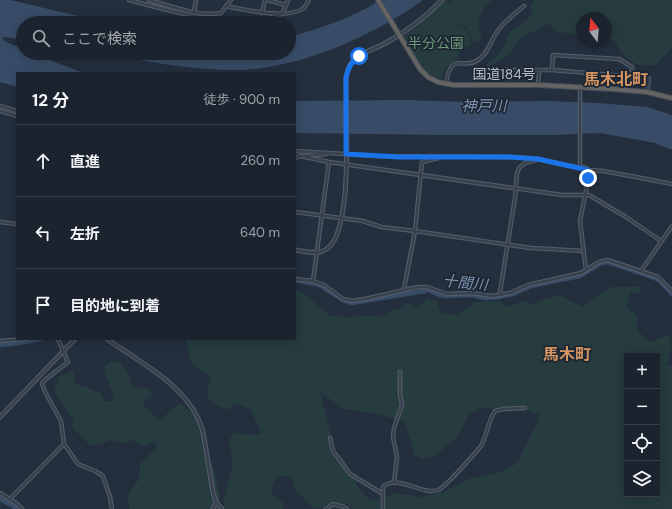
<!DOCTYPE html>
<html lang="ja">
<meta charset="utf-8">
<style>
:root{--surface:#1b232e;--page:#242b36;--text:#f1f3f6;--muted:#a0a4aa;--line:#39404a}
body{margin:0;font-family:"DM Sans","Noto Sans JP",sans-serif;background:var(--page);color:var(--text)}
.controls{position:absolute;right:12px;bottom:12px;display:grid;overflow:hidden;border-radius:0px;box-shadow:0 2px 10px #0003}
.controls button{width:36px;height:36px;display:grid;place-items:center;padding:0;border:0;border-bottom:1px solid var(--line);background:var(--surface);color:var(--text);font:20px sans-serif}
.compass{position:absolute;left:576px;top:12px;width:36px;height:36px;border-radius:50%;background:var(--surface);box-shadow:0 2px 10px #0003;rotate:344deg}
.stop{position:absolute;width:12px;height:12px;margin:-9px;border:3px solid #1a73e8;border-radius:50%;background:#fff}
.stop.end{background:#1a73e8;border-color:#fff;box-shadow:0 1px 4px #0008}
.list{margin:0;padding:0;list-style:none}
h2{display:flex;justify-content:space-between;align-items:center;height:52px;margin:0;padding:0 16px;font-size:17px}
h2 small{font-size:13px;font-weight:400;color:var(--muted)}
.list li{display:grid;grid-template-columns:26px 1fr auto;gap:12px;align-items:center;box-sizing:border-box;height:72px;padding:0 16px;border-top:1px solid var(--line)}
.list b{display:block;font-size:15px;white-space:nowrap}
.list em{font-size:13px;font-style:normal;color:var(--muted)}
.icon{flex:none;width:22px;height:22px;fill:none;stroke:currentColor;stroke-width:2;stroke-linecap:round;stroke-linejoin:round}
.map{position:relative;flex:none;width:672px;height:509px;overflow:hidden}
.search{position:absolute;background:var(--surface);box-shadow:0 2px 10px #0003;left:16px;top:16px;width:280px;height:44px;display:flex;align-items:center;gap:10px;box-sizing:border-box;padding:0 14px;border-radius:22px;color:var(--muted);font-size:15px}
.panel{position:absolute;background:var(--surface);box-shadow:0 2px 10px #0003;left:16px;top:72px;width:280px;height:268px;border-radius:0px}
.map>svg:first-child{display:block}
.green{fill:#263c3f;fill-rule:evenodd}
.water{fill:#394c67}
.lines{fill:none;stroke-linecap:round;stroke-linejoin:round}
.river{stroke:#394c67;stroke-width:4.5}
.minor-casing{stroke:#565f6c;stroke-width:4.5}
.tertiary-casing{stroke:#565f6c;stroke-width:5}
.trunk-casing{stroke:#434c59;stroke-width:6}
.minor{stroke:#38414e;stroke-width:2.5}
.tertiary{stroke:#38414e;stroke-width:3}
.trunk{stroke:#656462;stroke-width:4}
.route{stroke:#1a73e8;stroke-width:5}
.labels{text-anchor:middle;stroke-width:3.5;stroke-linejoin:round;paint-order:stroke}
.park-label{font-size:14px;fill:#6b9a76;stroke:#1d2633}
.street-label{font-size:14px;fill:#b4bcc9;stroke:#1d2633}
.water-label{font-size:15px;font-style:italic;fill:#7c92b1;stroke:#1d2633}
.quarter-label{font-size:16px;font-weight:bold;fill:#d59563;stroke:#1d2633}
</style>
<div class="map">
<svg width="672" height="509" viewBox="0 0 672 509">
<rect width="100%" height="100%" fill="#242f3e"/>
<g class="green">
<path d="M445 0 451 6 452 0H492C482 11 474 21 482 36L479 42 473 41 468 29 447 15 467 30 472 43 469 46 460 50 457 59 446 68 442 77 436 79 424 71 410 50 404 37 426 19Z"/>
<path d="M534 0H672V49L671 48 656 65C651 65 644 66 639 65 627 62 620 50 614 41L606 39V18H582V36L554 31 551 25 544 24 539 30C525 32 520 40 512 50 507 58 495 65 486 67L487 64 502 51 510 32 533 14 531 6Z"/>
<path d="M641 286 640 294 631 292 626 307 637 315V330L649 342 669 335C672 346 670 353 667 365L672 367V509H352L345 502 344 507 333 504 326 509 312 507 294 488 291 475 276 477 271 492 274 496 284 504 283 509H225L224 500 233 464 229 440 235 433 252 435 261 433 251 410 234 403 228 410C211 403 201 399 211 378L200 370 191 361 185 339H295V289L302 292 330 316 347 317 371 316 382 317 389 311 401 309 409 302 416 309 428 298 437 302 440 312 457 315 475 302 500 301 506 307 526 301 532 305 542 300 560 295 582 307 612 287H631ZM627 356H657V494H627ZM320 392 344 409 378 414 405 422 415 456 422 459 434 456 457 437 469 415 481 408 512 407 530 411 539 415 537 423 519 459 513 466 501 472 471 478 444 492 420 497 397 493 371 501 358 487 344 459 336 451Z"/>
<path d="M113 361 120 363 128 373 131 384 139 390 144 387 151 390V396L145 400 144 407 155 416 161 419 180 403 192 413 200 426 204 454 214 468 220 497 219 509H129L128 495 139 479 140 464 158 447 153 442 143 447 133 439 126 444 111 440 91 446 72 427 74 420 61 402 54 389 58 384 57 378C63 374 68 374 74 369L75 384 86 387 94 391H99L105 401H112L113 394 104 372 106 365Z"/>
</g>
<g class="water">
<polygon points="0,0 10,0 108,23 23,23 23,40 4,37 3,39 4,41 23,49 23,53 32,53 83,73 17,73 17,87 0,82"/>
<path d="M380 0H423C372 37 293 72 228 70 186 69 144 61 102 53H289V37C321 28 353 18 380 0Z"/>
<polygon points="407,100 463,102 547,101 597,103 647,107 672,115 672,150 655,143 600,133 552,135 449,135 295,133 295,101"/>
</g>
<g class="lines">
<g class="river">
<polyline points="295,280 320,285 343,300 352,303 425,291 427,289 439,295 445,296 471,295 486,298 499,297 513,294 531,286 580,276 601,263 608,262 655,278 660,281 672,294"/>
<polyline points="0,345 19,343 40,339"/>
<polyline points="0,499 13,506 16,509"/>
</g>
<defs>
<g id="minor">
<path d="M129 0C175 12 236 31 282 14L288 0"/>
<path d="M149 0C171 6 197 17 221 13L231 0"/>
<polyline points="267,0 286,5"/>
<path d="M226 6C246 10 287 20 304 8 306 6 307 3 309 0"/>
<polyline points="194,12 196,0"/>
<polyline points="262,13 265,0"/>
<polyline points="496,70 552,70 648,78 649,79 647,92"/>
<polyline points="552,70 553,55 619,59 632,67 632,76"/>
<path d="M446 83C452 50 461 71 478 60 488 54 491 40 497 32 504 21 515 14 524 6"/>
<polyline points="538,85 539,70"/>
<polyline points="580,88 580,166 587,168 588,181 580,221 586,270"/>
<polyline points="0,106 17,111"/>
<polyline points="0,111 17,116"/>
<polyline points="295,151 377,156 510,157 538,159 588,170 603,171 636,177 672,184"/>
<polyline points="305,156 326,154"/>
<polyline points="295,158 300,156 329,162 562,195 589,195 626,217 661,241"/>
<polyline points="295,212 363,221 381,227 415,231 531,248 584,251"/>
<polyline points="0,222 17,224"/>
<polyline points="641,271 672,226"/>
<polyline points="295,279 313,281 324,285 343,299 352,301 365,299 418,287 427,287 447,294 472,293 493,296 510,293 528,285 581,273 599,262 608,260 658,277 672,291"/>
<polyline points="313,281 329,162"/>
<polyline points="404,289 415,231 422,162 439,158"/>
<polyline points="501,295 500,292 515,198 517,173 519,168 525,163 536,160"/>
<polyline points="58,339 68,362 45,380 42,383 44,390 61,421 64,444 78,464 95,471 103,476 110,497 112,509"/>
<polyline points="0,341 25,339"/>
<polyline points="330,438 333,451 350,474 383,494"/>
<polyline points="394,483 397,457 393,437 394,428 402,405 400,394 400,372"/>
<polyline points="10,499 64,444"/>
<polyline points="213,509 216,502 222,509"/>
<polyline points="326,509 333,504 344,507 347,509"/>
<path d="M383 509V487C396 473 422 496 438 490 445 488 475 453 481 446 487 435 489 419 495 411L503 409 525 408"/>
</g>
<g id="tertiary">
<path d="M295 250C304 251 317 255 325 250 355 236 345 110 346 78 347 72 348 66 353 61 361 52 375 49 386 43 407 31 425 18 442 0"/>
<path d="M107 339C142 364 191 387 203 432L213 492 216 502"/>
<polyline points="0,417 75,339"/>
<polyline points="0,493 17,504 22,509"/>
</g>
<polyline id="trunk" points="378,0 420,69 428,77 438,82 454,85 538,85 613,89 647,92 672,98"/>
</defs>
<use href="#minor" class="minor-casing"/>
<use href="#tertiary" class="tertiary-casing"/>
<use href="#trunk" class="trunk-casing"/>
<use href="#minor" class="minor"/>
<use href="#tertiary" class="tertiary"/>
<use href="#trunk" class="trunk"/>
</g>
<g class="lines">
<path class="route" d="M359 56C351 62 348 68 346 78V154L400 157H510L538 159 588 170V178"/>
</g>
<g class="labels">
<g class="park-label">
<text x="436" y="48">半分公園</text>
</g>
<g class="street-label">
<text x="504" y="79">国道184号</text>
</g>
<g class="water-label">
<text x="484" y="111">神戸川</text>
<text transform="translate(465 283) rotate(6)" y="5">十間川</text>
</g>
<g class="quarter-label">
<text x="616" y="85">馬木北町</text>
<text x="567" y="360">馬木町</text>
</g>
</g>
</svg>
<div class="controls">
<button>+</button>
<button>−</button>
<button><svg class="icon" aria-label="locate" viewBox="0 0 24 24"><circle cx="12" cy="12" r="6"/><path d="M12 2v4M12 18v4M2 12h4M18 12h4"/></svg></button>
<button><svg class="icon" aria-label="layers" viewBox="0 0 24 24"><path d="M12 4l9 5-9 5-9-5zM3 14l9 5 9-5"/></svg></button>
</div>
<svg class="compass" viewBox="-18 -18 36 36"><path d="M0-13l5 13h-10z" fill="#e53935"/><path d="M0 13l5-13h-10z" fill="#a0a4aa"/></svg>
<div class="stop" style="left:359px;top:56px"></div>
<div class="stop end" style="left:588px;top:178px"></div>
<div class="search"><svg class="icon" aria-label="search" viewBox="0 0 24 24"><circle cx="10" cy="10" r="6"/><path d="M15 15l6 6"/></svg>ここで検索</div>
<section class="panel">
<h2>12 分<small>徒歩 · 900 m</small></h2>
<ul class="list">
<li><svg class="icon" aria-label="ahead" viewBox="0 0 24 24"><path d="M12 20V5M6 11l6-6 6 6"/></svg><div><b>直進</b></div><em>260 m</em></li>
<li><svg class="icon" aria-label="left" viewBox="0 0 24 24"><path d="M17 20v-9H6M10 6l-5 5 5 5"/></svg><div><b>左折</b></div><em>640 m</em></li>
<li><svg class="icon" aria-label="arrive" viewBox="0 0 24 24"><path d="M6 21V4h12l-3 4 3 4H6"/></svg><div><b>目的地に到着</b></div></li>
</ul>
</section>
</div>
